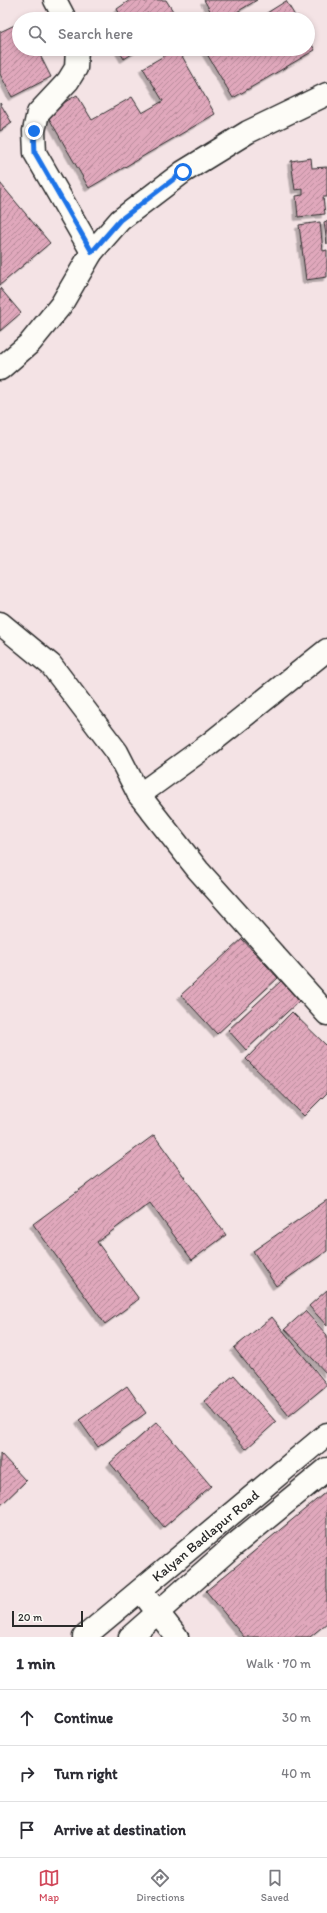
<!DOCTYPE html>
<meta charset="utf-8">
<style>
:root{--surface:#fff;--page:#f7f7f7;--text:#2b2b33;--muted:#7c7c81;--line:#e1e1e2;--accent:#d1495b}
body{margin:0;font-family:Itim,sans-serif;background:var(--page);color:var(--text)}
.scale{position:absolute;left:12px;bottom:10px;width:71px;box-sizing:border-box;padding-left:4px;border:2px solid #2b2b2b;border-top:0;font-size:11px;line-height:14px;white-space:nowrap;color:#2b2b2b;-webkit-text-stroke:3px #fdfcf7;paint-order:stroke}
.stop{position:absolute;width:12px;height:12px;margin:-9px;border:3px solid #1a73e8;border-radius:50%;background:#fff}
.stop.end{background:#1a73e8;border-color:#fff;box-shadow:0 1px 4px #0008}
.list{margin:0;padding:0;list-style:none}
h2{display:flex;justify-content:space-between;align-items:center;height:52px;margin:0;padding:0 16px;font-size:17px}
h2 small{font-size:13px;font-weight:400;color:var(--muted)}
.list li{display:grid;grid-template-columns:26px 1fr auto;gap:12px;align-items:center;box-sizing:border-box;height:56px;padding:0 16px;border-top:1px solid var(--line)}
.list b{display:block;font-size:15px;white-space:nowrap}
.list em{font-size:13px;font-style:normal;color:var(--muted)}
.icon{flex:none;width:22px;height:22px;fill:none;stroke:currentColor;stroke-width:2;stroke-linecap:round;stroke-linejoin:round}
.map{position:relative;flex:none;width:327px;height:1637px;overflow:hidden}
.search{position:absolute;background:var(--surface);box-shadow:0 2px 6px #0003;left:12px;right:12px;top:12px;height:44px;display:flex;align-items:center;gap:10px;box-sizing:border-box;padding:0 14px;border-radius:22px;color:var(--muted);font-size:15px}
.sheet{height:220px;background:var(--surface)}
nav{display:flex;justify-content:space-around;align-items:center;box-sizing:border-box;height:56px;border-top:1px solid var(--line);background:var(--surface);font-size:11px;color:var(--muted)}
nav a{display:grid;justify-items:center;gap:2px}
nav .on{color:var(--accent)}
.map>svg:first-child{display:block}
.building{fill:url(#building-hatch);stroke:#2b2b2b;filter:url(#shadow)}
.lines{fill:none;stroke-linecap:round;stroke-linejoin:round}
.street-casing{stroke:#2b2b2b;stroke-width:25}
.secondary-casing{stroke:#2b2b2b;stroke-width:25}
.primary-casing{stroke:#2b2b2b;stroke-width:25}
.street{stroke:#fdfcf7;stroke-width:22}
.secondary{stroke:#fdfcf7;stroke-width:22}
.primary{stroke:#fdfcf7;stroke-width:22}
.route{stroke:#1a73e8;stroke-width:5}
.labels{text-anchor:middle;stroke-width:3;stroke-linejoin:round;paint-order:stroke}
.street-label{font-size:14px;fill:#2b2b2b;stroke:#fdfcf7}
</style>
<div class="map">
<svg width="327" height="1637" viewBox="0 0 327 1637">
<defs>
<pattern id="building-hatch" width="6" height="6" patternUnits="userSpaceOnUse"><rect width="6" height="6" fill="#e0a8bc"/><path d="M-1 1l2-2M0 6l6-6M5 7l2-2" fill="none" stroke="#b68999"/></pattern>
<filter id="shadow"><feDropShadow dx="-3.5" dy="3.5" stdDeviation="0" flood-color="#0004"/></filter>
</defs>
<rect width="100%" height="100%" fill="#f4e3e5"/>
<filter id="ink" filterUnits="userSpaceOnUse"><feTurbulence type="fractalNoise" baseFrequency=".025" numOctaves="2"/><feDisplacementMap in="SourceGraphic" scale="8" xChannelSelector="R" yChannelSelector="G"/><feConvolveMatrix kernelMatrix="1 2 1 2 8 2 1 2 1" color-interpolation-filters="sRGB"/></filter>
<g filter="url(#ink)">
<g class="building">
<polygon points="130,0 143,0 145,2 148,0 166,0 178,19 152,19 148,13 138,19 120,19 122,18 117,9"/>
<polygon points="204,0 257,0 225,19 215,19"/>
<polygon points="286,1 297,19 264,19 262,16"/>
<polygon points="19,23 19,49 37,49 51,77 12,97 0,74 0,32"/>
<polygon points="308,38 315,50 233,98 204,49 217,49 221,55 230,49 308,49"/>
<polygon points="118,49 140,49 124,59"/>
<polygon points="176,49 178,49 215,114 89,188 46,113 77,95 92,120 132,97 142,113 163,101 143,68"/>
<polygon points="0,103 12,123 0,131"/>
<polygon points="311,158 312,168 327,167 327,197 323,197 325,214 298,217 296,196 303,195 303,189 295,190 291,161"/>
<polygon points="0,183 50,243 0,285"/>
<polygon points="327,221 327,244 324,222"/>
<polygon points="320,222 323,251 327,250 327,277 306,280 299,225"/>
<polygon points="0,288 21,313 0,331"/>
<polygon points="242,939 278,978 217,1034 181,995"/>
<polygon points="281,981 299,1001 246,1050 228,1030"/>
<polygon points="292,1012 327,1046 327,1093 304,1116 246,1059"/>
<polygon points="154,1135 226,1235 192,1260 150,1203 97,1242 139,1299 105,1324 33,1224"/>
<polygon points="327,1200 327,1251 276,1286 253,1251"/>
<polygon points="327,1290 327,1326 309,1306"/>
<polygon points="305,1311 327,1335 327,1374 285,1329"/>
<polygon points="272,1317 327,1385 289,1416 234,1348"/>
<polygon points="234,1375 276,1422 246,1449 204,1401"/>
<polygon points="127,1386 146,1413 98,1447 79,1420"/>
<polygon points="157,1422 211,1486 164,1527 110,1463"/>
<polygon points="0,1453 26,1481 0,1506"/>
<polygon points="327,1491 327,1623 310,1637 244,1637 206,1591"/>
</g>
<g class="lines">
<defs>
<g id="street">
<polyline points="55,0 65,19"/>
<polyline points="77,49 76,68 68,81 38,113 34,131 35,153 92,252"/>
<polyline points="0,369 30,343 61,305 92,252 120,220 183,172 248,132 327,94"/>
<polyline points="139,795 208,745 327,650"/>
<polyline points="141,1591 177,1637"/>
</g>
<polyline id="secondary" points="0,623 51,665 117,752 139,795 198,870 327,1014"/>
<g id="primary">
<path id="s1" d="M84 1637 327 1434"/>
<polyline points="130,1637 233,1546 327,1469"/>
</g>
</defs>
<use href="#street" class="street-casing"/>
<use href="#secondary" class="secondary-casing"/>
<use href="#primary" class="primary-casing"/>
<use href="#street" class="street"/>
<use href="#secondary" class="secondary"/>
<use href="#primary" class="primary"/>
</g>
</g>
<g class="lines" filter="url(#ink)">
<polyline class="route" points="34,131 35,153 92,252 120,220 183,172"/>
</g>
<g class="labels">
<g class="street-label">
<text dy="5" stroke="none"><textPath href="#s1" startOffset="158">Kalyan Badlapur Road</textPath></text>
</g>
</g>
</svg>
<div class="scale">20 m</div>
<div class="stop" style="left:183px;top:172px"></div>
<div class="stop end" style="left:34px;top:131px"></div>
<div class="search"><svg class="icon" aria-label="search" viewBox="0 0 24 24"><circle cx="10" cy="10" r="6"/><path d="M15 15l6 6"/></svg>Search here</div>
</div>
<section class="sheet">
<h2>1 min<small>Walk · 70 m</small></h2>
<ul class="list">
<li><svg class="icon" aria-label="ahead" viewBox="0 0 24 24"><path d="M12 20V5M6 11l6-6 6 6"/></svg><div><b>Continue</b></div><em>30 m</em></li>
<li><svg class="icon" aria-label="right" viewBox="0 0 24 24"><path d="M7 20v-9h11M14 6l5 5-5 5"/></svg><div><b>Turn right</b></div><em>40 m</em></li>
<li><svg class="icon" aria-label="arrive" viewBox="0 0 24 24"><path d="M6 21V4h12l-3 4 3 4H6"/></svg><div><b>Arrive at destination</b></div></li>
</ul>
</section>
<nav>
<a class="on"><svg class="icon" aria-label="map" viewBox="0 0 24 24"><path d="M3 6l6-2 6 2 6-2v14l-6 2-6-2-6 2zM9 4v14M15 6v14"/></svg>Map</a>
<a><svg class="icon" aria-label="directions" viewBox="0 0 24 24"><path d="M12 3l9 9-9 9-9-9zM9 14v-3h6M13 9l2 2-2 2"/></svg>Directions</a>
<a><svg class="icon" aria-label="saved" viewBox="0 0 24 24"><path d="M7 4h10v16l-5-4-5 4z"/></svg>Saved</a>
</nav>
